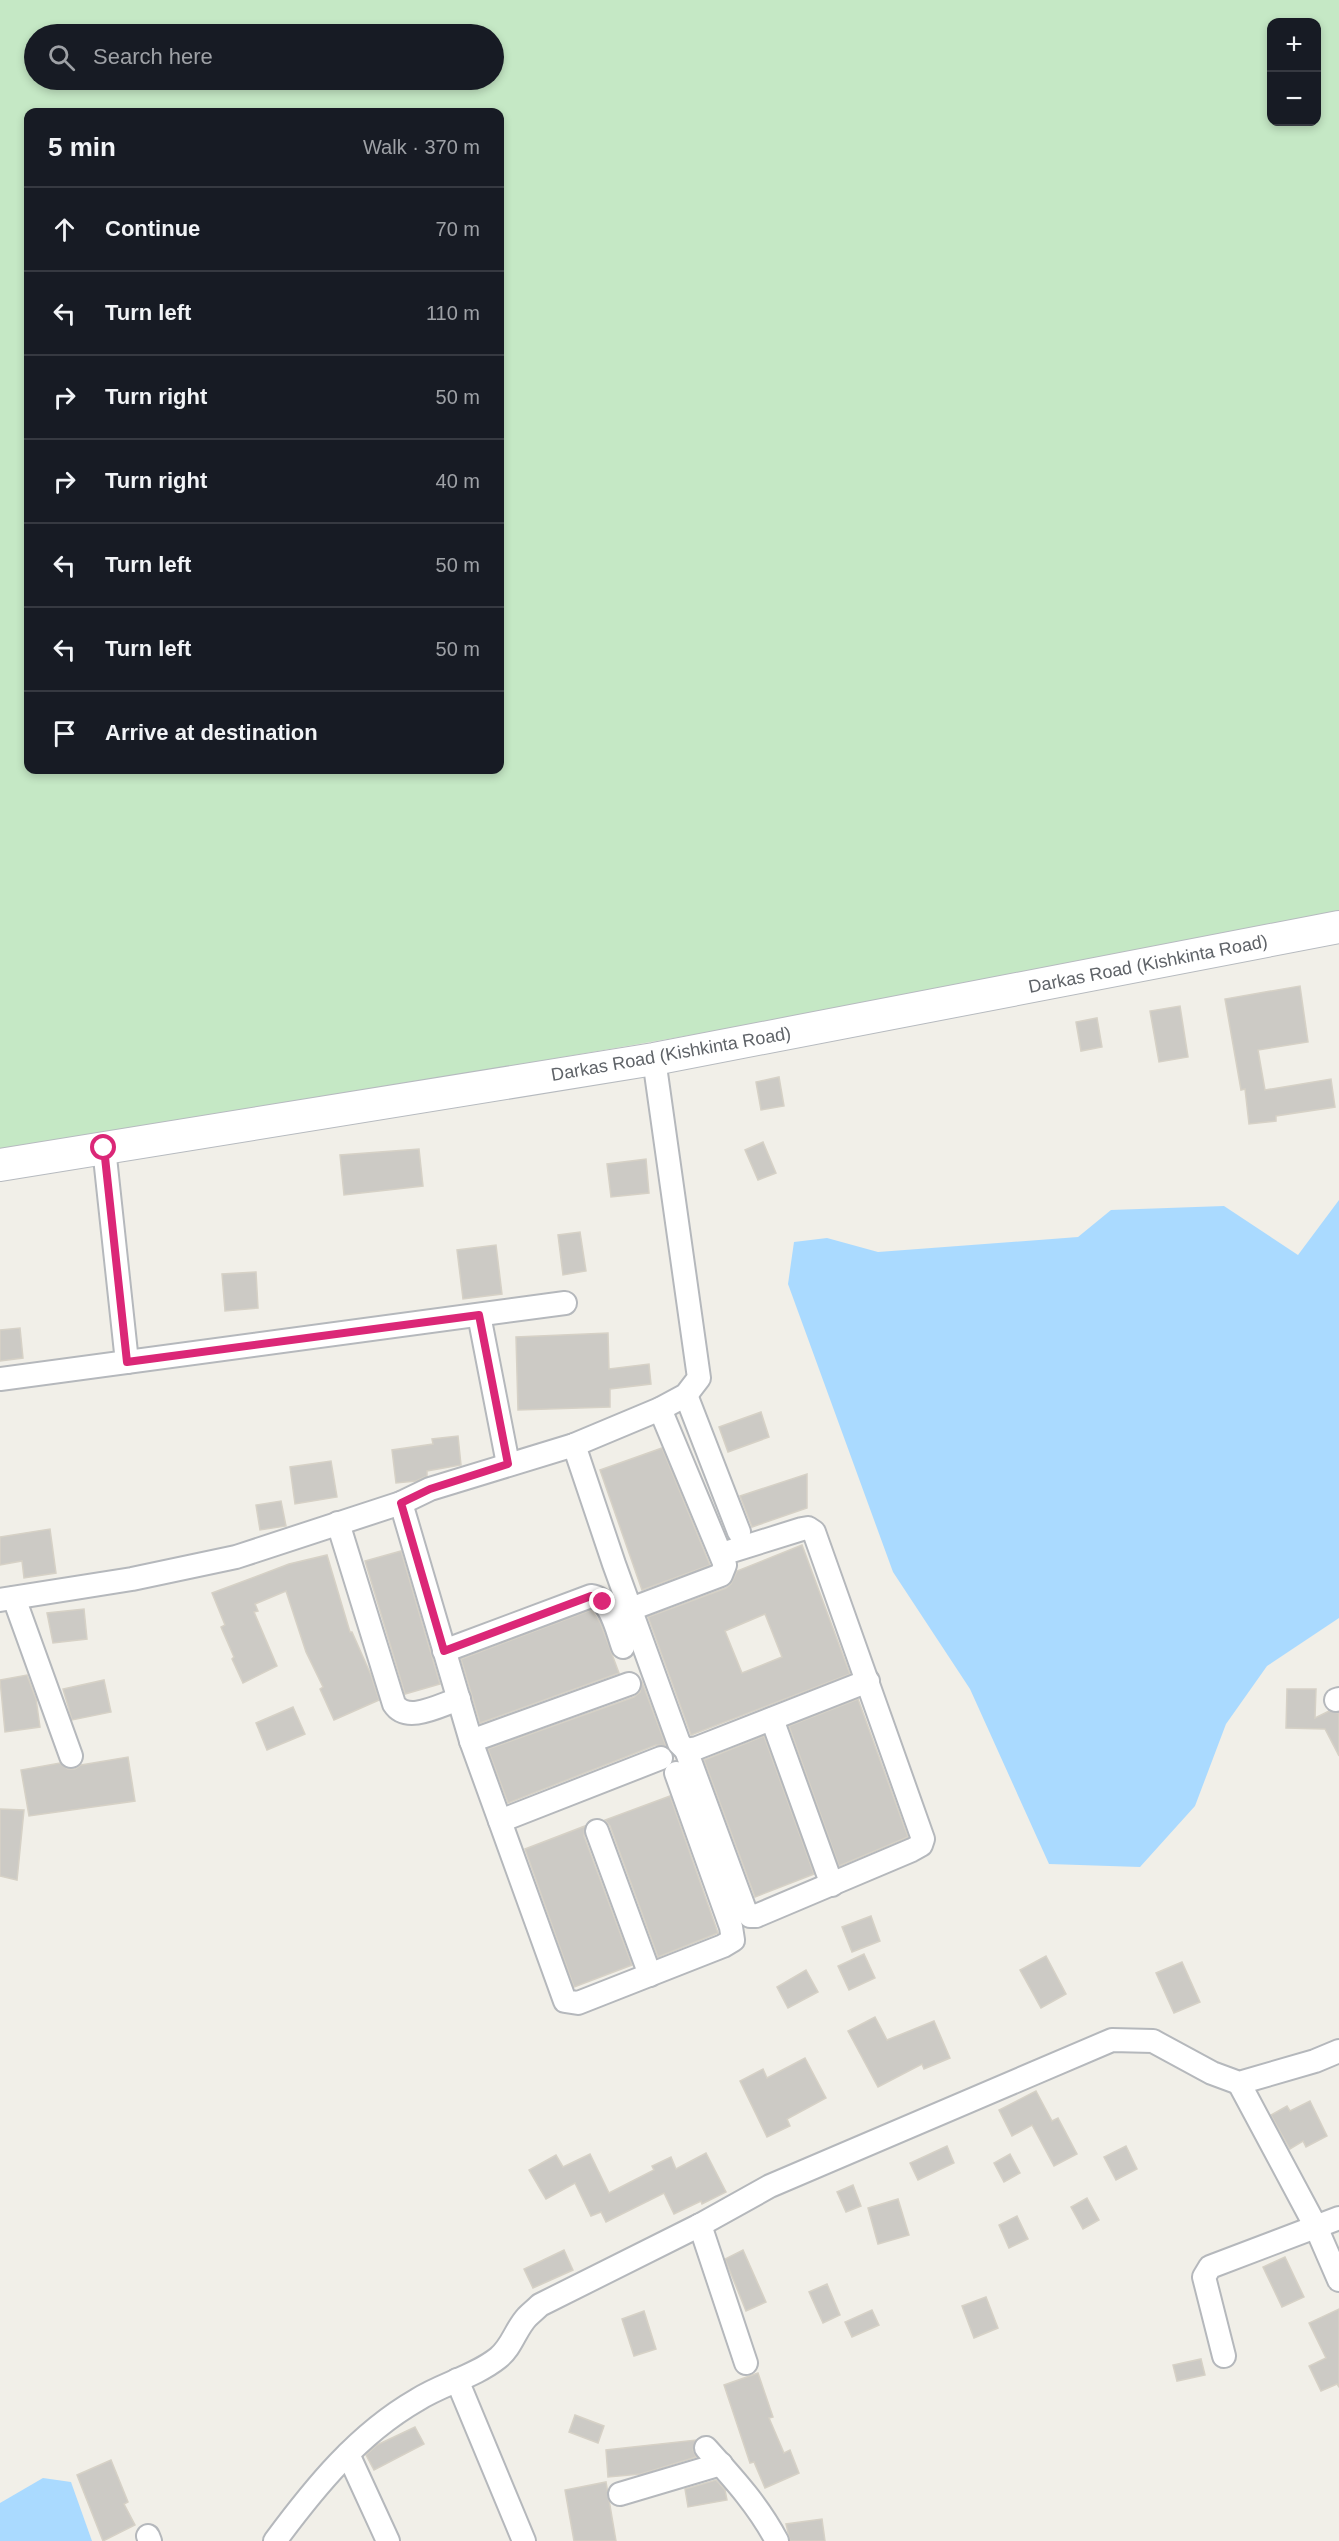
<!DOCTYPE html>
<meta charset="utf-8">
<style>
:root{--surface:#171b24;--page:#20242c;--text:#f1f3f6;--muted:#9ea1a6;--line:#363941}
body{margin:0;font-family:Arial,sans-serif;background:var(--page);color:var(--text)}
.controls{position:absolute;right:18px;top:18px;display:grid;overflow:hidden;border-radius:12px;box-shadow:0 3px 9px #0003}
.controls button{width:54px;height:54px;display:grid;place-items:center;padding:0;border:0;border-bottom:2px solid var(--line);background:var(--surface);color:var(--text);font:30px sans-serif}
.stop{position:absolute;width:18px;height:18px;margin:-14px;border:4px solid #db2777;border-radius:50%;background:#fff}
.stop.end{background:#db2777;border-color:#fff;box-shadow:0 2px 6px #0008}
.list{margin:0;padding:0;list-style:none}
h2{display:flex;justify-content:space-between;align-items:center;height:78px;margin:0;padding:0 24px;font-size:26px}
h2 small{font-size:20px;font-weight:400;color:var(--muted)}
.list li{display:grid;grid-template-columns:39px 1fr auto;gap:18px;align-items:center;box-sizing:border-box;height:84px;padding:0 24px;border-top:2px solid var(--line)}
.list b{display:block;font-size:22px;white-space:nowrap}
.list em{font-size:20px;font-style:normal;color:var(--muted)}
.icon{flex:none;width:33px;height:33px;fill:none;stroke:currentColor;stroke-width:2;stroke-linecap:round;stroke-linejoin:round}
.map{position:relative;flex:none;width:1339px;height:2541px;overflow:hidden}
.search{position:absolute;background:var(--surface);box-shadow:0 3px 9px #0003;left:24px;top:24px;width:480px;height:66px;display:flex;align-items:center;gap:15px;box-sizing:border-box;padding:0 21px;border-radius:33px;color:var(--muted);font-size:22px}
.panel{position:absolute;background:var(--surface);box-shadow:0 3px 9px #0003;left:24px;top:108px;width:480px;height:666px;border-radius:12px}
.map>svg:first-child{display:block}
.green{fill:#c5e8c5;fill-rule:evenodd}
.water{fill:#aadaff}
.building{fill:#cccac5;stroke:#d6d1c6;stroke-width:1.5;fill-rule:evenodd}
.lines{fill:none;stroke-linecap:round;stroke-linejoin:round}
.street-casing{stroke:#b5b8bc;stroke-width:26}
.secondary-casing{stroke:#b6babf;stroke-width:34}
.street{stroke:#fff;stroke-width:22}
.secondary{stroke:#fff;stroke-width:32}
.route{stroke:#db2777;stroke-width:8}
.labels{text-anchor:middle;stroke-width:4.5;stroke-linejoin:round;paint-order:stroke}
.street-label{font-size:18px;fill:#5f6368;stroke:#fff}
</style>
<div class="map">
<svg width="1339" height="2541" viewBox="0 0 1339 2541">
<rect width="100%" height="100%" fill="#f1efe8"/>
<path class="green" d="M0 0H1339V921L952 990 0 1154ZM1272 22H1316V122H1272ZM34 34H494V80H34ZM28 112H500V770H28Z"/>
<g class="water">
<polygon points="1339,1200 1339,1618 1267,1666 1226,1724 1195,1806 1140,1867 1049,1864 970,1689 893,1572 788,1284 794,1242 827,1238 878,1252 1078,1237 1111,1210 1224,1206 1298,1255"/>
<polygon points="43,2478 71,2482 92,2541 0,2541 0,2503"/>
</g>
<g class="building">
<polygon points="1300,986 1308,1042 1258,1050 1265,1090 1331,1079 1335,1107 1276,1116 1276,1121 1249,1124 1245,1089 1241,1090 1225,999"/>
<polygon points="1180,1006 1188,1057 1159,1062 1150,1011"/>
<polygon points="1097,1018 1102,1047 1081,1051 1076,1022"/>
<polygon points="779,1077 784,1106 761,1110 756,1082"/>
<polygon points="763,1142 776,1173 758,1180 745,1150"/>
<polygon points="419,1149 423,1186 344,1195 340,1155"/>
<polygon points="646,1159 649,1193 611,1197 607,1164"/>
<polygon points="580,1232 586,1271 563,1275 558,1235"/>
<polygon points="496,1245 502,1294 463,1299 457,1250"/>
<polygon points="256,1272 258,1308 225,1311 222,1274"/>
<polygon points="20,1328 23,1358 0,1361 0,1330"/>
<polygon points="608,1333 609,1369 649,1364 651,1384 610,1389 610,1407 518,1410 516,1337"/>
<polygon points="761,1412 769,1437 728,1452 719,1427"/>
<polygon points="458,1436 461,1465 427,1471 427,1476 416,1481 396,1483 392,1450 433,1444 432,1439"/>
<polygon points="662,1448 710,1565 642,1590 600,1470"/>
<polygon points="331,1461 337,1497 295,1504 290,1467"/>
<polygon points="807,1474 807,1508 752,1527 740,1496"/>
<polygon points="281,1501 286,1526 260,1530 256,1505"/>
<polygon points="50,1529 56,1573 24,1578 22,1561 0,1565 0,1537"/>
<path d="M802 1545 850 1674 691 1735 648 1617 726 1588 731 1584 737 1571ZM765 1614 782 1657 742 1673 725 1631Z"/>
<polygon points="401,1551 440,1684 405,1694 365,1561"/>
<polygon points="327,1555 350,1632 352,1632 371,1675 379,1700 334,1720 320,1689 323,1687 306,1652 286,1591 255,1604 258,1611 254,1612 277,1666 243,1683 232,1659 234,1657 221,1627 225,1625 212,1593 289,1564"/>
<polygon points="84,1609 87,1639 53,1643 47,1613"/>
<polygon points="591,1610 600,1622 619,1673 480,1723 461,1659"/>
<polygon points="27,1675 36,1699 40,1727 5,1732 0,1680"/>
<polygon points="104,1680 111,1712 72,1720 63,1689"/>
<polygon points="642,1682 666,1746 656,1745 508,1803 488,1749 634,1697 640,1692"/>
<polygon points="1287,1689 1316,1689 1315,1718 1329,1711 1339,1713 1339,1756 1325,1729 1286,1728"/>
<polygon points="858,1699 908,1837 839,1866 789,1726"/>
<polygon points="293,1707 305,1734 267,1750 256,1723"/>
<polygon points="764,1736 814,1874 755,1897 704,1760"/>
<polygon points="128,1757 135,1801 29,1816 21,1770 60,1763 68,1769 75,1769 81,1765"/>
<polygon points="670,1796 718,1933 658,1957 610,1826 605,1820"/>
<polygon points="0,1809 24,1810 17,1880 0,1876"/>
<polygon points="585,1826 584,1836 632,1965 574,1987 525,1849"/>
<polygon points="871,1916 880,1941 852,1952 842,1927"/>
<polygon points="864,1954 875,1978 849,1990 838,1966"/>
<polygon points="1046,1956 1066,1994 1041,2008 1020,1970"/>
<polygon points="1182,1962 1200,2002 1174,2013 1156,1973"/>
<polygon points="806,1970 818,1992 788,2008 777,1987"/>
<polygon points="875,2017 887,2040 934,2021 950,2058 924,2069 922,2064 878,2087 848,2031"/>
<polygon points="805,2058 826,2098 787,2119 790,2126 767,2137 740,2081 763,2069 767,2078"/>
<polygon points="1036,2091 1052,2121 1058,2118 1077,2154 1054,2166 1032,2125 1012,2136 999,2110"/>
<polygon points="1310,2101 1327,2136 1306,2147 1303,2141 1290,2149 1271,2115 1287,2106 1290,2111"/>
<polygon points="947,2146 954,2163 918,2180 910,2163"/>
<polygon points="1126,2146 1137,2169 1116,2180 1104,2157"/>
<polygon points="706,2153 726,2192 702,2204 701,2201 674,2214 664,2193 606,2222 601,2212 591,2216 575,2183 546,2199 529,2170 556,2155 563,2167 590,2154 609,2193 654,2170 652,2166 671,2157 676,2169"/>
<polygon points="1010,2154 1020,2173 1004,2182 994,2163"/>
<polygon points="853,2185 861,2206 846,2212 837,2192"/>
<polygon points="1087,2198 1099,2220 1083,2229 1071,2207"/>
<polygon points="898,2199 909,2235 878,2244 868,2208"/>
<polygon points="1017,2216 1028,2239 1009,2248 999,2225"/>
<polygon points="564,2250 573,2270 533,2288 524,2269"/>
<polygon points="743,2250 766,2302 746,2311 725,2259"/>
<polygon points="1285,2257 1304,2297 1282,2307 1263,2267"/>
<polygon points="827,2284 840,2315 823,2323 809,2292"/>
<polygon points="986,2297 998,2328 974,2338 962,2306"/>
<polygon points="1339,2309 1339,2387 1337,2384 1321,2391 1309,2366 1326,2358 1309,2323"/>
<polygon points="872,2310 879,2325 852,2337 845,2322"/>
<polygon points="644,2311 656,2349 634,2356 622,2319"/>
<polygon points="1201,2359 1205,2375 1177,2381 1173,2365"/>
<polygon points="758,2373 773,2417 769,2418 784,2453 790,2450 799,2473 765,2488 754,2462 750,2463 724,2385"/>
<polygon points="575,2415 604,2426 598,2443 569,2432"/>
<polygon points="415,2427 424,2444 374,2470 366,2455 377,2445"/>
<polygon points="696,2440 693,2450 696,2457 641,2474 608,2477 606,2450"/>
<polygon points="111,2460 128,2502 124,2504 135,2525 103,2541 77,2475"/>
<polygon points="716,2480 725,2490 727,2500 688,2507 685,2489"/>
<polygon points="606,2482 616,2541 574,2541 565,2490"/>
<polygon points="822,2519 825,2541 790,2541 786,2524"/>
</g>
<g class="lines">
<defs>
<g id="street">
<polyline points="104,1148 127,1362"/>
<polyline points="479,1315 508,1464"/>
<polyline points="0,1379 565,1303"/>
<polyline points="686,1395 739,1532"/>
<polyline points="574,1445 614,1564 679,1743 686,1750 697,1748 868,1681"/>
<polyline points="401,1503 471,1741 565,2001 578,2003 723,1946 733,1940 731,1927 676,1773"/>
<path d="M338 1523 394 1704C407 1724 440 1705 459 1699"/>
<polyline points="14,1598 71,1756"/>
<polyline points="0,1600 132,1579 236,1557 401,1503 430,1489 574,1445 660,1409 686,1395 699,1378 654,1059"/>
<polyline points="631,1609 721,1575 725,1565 660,1409"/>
<path d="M444 1651 591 1596C611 1598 617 1631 623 1647"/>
<polyline points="1336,1700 1339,1699"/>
<polyline points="772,1719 832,1885"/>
<polyline points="471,1741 629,1684"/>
<polyline points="686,1750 745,1910 750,1916 756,1916 912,1850 921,1845 923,1839 814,1532 808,1528 802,1529 722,1554"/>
<polyline points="500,1821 661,1758"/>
<polyline points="597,1831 650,1975"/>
<polyline points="1239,2083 1316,2227 1339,2280"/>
<polyline points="700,2225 746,2363"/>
<polyline points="1224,2356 1204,2277 1210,2267 1339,2218"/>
<polyline points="457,2380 524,2541"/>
<path d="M706 2448C733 2478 758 2505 777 2541"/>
<polyline points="348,2454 388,2541"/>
<polyline points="620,2494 721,2464"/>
<polyline points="148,2536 150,2541"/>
<path d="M275 2541C315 2487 358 2434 417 2400 442 2384 474 2377 498 2358 512 2347 515 2330 527 2317 531 2313 536 2309 540 2305L700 2225 770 2186 1112 2040 1153 2041 1212 2073 1239 2083 1315 2061 1339 2051"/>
</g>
<polyline id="secondary" points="0,1165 654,1059 1339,927"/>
</defs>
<use href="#street" class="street-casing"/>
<use href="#secondary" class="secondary-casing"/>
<use href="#street" class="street"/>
<use href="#secondary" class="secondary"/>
</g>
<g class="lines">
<polyline class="route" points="104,1148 127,1362 479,1315 508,1464 430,1489 401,1503 444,1651 591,1596 597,1597 603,1602"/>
</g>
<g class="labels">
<g class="street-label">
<text transform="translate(1148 964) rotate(-11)" y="6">Darkas Road (Kishkinta Road)</text>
<text transform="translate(671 1054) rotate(-10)" y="6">Darkas Road (Kishkinta Road)</text>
</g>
</g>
</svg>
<div class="controls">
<button>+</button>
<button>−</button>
</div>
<div class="stop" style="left:104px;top:1148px"></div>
<div class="stop end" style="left:603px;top:1602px"></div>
<div class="search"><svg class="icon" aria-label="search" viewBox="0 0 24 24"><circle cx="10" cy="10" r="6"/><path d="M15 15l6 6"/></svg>Search here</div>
<section class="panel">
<h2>5 min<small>Walk · 370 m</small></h2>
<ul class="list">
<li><svg class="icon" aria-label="ahead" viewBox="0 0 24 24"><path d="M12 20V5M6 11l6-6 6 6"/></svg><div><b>Continue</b></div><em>70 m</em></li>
<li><svg class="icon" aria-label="left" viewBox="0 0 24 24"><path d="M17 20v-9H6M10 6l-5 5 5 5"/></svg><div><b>Turn left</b></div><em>110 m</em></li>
<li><svg class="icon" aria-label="right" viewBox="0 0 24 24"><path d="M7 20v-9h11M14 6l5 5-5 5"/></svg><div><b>Turn right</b></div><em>50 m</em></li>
<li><svg class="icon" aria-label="right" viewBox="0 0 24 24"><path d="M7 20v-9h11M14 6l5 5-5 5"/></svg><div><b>Turn right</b></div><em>40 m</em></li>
<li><svg class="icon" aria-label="left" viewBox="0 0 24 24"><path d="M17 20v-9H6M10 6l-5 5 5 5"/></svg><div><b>Turn left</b></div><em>50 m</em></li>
<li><svg class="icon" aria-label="left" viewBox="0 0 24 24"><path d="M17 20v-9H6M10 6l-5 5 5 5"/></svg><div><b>Turn left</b></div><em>50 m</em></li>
<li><svg class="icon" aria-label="arrive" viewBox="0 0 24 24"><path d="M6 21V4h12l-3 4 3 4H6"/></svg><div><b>Arrive at destination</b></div></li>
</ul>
</section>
</div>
